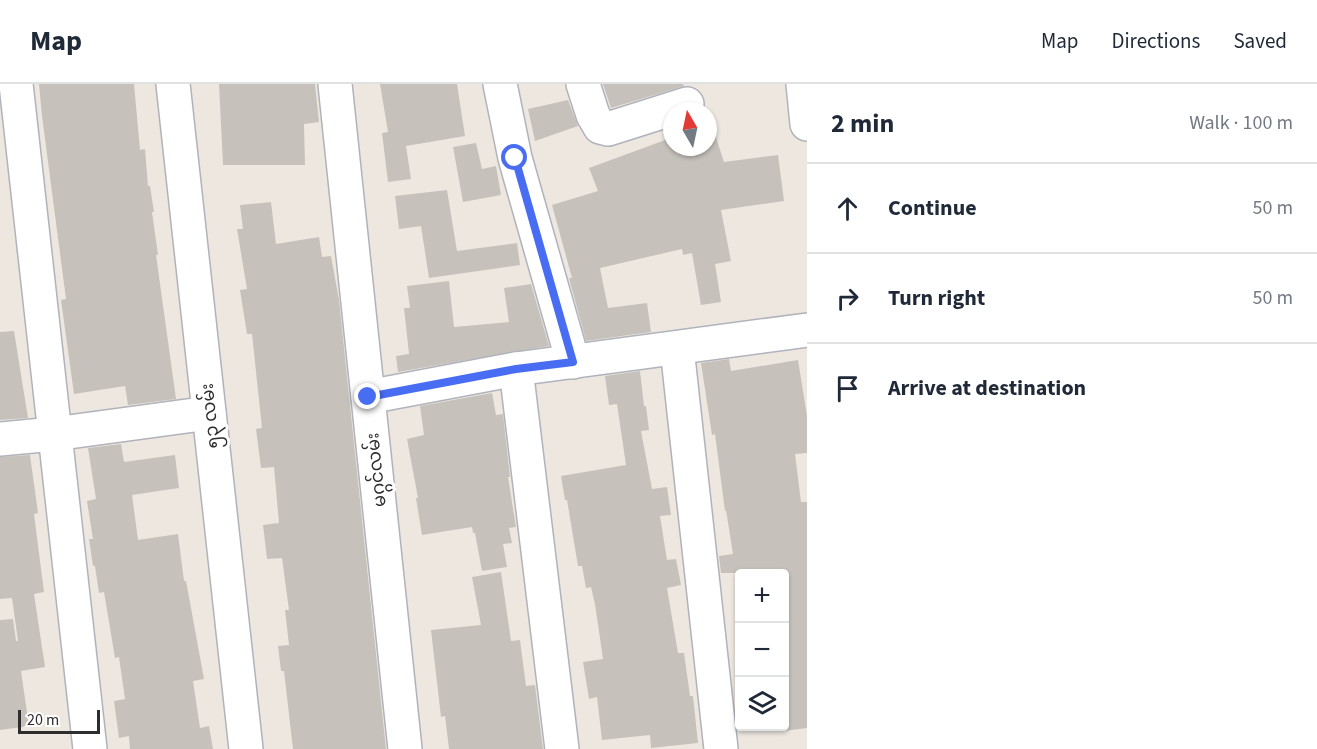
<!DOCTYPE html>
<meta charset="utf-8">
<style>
:root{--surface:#fff;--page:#f2f2f3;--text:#1f2937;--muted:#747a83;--line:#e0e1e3}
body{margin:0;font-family:"Source Sans 3","Noto Sans Myanmar",sans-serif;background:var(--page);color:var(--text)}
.controls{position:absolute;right:18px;bottom:18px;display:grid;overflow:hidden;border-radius:6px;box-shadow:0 2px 4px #0004}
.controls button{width:54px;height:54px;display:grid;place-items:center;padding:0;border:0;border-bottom:2px solid var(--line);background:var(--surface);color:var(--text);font:30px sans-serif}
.compass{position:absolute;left:663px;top:18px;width:54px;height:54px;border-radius:50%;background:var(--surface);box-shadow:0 2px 4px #0004;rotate:351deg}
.scale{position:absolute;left:18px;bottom:15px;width:82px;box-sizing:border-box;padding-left:6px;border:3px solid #2d2d2d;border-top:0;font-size:16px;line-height:21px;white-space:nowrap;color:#2d2d2d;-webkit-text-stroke:4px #fff;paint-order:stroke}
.stop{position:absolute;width:18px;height:18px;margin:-14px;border:4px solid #486df3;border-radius:50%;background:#fff}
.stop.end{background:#486df3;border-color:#fff;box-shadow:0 2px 6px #0008}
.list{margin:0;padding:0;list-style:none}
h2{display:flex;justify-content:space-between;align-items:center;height:78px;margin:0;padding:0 24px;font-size:26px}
h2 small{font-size:20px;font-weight:400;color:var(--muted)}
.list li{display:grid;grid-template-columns:39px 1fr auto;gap:18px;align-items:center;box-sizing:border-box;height:90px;padding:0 24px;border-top:2px solid var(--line)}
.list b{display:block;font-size:22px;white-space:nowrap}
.list em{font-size:20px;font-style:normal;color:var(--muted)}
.icon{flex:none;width:33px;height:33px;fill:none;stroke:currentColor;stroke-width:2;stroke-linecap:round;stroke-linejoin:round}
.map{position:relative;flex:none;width:807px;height:665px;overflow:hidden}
header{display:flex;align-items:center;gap:36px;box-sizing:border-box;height:84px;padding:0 30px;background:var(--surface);border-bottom:2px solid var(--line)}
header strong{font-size:28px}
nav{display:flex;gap:33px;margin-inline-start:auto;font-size:21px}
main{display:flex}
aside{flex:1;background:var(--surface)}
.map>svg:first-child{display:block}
.building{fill:#c6c2bb}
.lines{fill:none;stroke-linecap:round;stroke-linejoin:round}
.minor-casing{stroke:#b0b3bc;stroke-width:36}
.minor{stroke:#fff;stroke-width:33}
.route{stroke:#486df3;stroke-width:8}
.labels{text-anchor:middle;stroke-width:6;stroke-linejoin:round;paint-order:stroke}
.street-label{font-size:18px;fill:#2d2d2d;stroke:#fff}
</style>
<header>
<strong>Map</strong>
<nav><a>Map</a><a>Directions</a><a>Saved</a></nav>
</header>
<main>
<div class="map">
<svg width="807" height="665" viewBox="0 0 807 665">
<rect width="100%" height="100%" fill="#ede7e0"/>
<g class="building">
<polygon points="39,0 134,0 140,66 145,65 148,102 150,102 154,128 152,128 158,171 156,171 176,315 128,321 125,302 74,310 61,216 66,215 42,32"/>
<polygon points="219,0 315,0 319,38 304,40 305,81 223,81"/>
<polygon points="380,0 457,0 465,52 406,62 411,95 388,98 382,49 388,48"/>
<polygon points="603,0 683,0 684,2 611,24"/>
<polygon points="568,16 578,42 535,57 528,25"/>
<polygon points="711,38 724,78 778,71 784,117 721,126 731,177 715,180 721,218 701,221 692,169 683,171 682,165 600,184 608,224 647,219 651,248 586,257 569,194 572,194 552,121 598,107 589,84 668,55 667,52 672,51 672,63 708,63 708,39"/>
<polygon points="476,59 482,85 496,82 501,111 463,118 453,63"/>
<polygon points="447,106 457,167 517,159 520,181 429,194 421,142 399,145 395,112"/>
<polygon points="271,118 276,160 319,153 322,173 331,172 339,216 386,665 293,665 284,587 281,587 278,562 289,561 285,526 289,526 282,474 267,475 263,441 279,439 274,383 261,384 256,345 262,344 252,250 247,250 240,206 247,205 237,145 243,145 240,121"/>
<polygon points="449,197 454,243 509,238 504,204 531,200 549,262 398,288 396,272 409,270 404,224 410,224 407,202"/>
<polygon points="14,247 28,334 0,336 0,248"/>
<polygon points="729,275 731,287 798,276 807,332 807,369 795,370 801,418 807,418 807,644 784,647 784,550 787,550 784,489 721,489 719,472 733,470 726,426 725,427 715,350 712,351 701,279"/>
<polygon points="640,287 644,322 646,322 649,346 641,347 652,405 667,403 671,431 660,432 667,476 676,475 681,501 667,504 678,569 684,569 690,612 693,612 698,659 651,664 650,651 602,656 597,613 589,615 583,578 603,575 595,520 591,503 586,504 582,482 578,482 567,416 565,416 561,392 626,381 617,320 609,321 605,292"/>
<polygon points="492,309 496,331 503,330 510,393 508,393 516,443 509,444 512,459 503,460 507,483 482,487 475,449 473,449 472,443 422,451 416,414 418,414 407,355 424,351 420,322"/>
<polygon points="121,360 124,378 175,371 179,404 132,411 138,456 178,450 184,497 186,497 204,595 193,597 200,644 209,642 213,665 130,665 129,652 119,654 114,617 125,615 119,573 115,574 104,508 99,509 95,482 93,482 89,455 93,455 87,417 96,415 88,364"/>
<polygon points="30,371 38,429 34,430 44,508 34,510 45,583 21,587 29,642 0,646 0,536 13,535 16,557 18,557 12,514 0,515 0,373"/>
<polygon points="501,488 511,557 520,556 526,602 535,601 543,665 449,665 445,632 441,633 431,546 481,541 472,493"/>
</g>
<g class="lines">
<defs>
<g id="minor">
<polyline points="16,0 90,665"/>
<polyline points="173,0 246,665"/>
<polyline points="335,0 405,665"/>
<polyline points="500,0 515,74 573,278"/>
<polyline points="583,0 593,31 600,43 608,45 687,20"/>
<polyline points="803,0 807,40"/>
<polyline points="677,264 721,665"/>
<polyline points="516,285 562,665"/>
<polyline points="368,313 516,285 807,246"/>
<polyline points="0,355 54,350 209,329"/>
</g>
</defs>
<use href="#minor" class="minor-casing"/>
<use href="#minor" class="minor"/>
</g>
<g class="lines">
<polyline class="route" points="368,313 516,285 573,278 515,74"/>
</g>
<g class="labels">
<g class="street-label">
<text transform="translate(210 332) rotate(-96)" y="6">၅၃ လမ်း</text>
<text transform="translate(376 386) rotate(-96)" y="6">မဂ္ဂင်လမ်း</text>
</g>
</g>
</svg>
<div class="controls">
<button>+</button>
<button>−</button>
<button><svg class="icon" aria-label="layers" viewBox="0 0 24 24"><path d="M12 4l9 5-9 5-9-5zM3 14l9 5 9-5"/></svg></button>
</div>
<svg class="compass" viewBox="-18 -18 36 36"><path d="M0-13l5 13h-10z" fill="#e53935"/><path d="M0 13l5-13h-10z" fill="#747a83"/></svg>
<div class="scale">20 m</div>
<div class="stop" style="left:515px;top:74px"></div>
<div class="stop end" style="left:368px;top:313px"></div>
</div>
<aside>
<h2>2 min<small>Walk · 100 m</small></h2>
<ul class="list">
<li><svg class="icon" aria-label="ahead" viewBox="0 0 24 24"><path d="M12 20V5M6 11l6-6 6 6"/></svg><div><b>Continue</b></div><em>50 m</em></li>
<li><svg class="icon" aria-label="right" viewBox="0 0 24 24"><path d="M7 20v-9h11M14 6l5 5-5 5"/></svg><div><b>Turn right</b></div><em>50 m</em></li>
<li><svg class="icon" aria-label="arrive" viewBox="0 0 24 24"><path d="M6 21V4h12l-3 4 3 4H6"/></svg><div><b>Arrive at destination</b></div></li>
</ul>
</aside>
</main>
